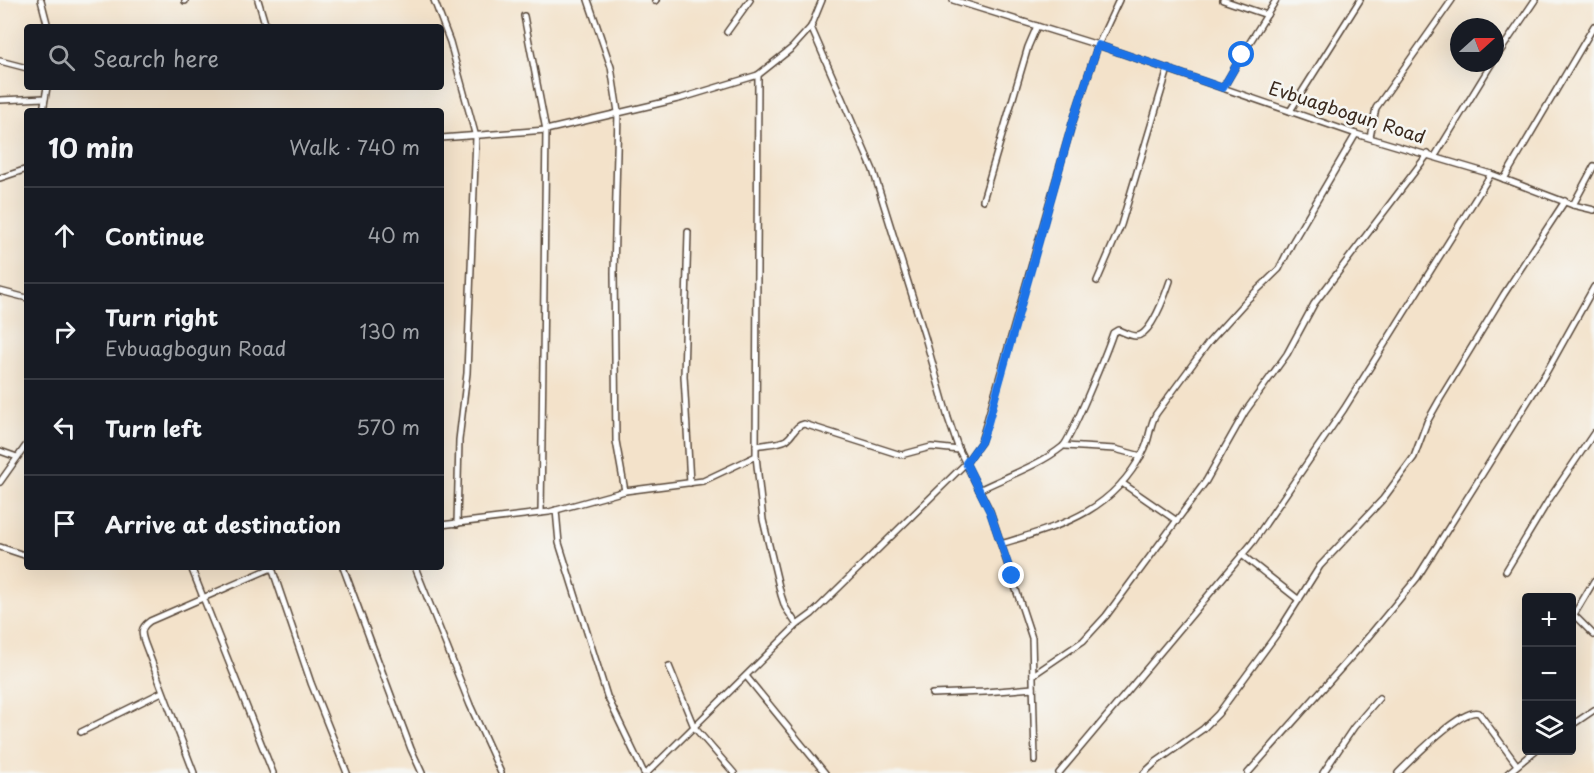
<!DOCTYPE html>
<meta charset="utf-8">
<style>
:root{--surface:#171b24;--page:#20242c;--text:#f1f3f6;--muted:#9ea1a6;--line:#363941}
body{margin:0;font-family:"Playpen Sans",sans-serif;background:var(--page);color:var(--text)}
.controls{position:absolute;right:18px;bottom:18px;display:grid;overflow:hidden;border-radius:6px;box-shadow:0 6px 24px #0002}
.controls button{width:54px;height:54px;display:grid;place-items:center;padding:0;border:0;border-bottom:2px solid var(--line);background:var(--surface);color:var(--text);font:30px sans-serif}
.compass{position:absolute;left:1450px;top:18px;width:54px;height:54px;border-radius:50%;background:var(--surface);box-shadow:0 6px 24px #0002;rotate:69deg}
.stop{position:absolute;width:18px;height:18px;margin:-14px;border:4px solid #1a73e8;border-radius:50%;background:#fff}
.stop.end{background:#1a73e8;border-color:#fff;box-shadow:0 2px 6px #0008}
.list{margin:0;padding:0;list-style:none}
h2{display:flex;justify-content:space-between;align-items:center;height:78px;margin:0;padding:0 24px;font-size:26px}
h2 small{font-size:20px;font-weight:400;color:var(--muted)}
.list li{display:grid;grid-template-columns:39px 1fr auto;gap:18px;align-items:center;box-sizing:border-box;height:96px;padding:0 24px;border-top:2px solid var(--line)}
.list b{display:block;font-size:22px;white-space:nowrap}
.list p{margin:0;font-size:20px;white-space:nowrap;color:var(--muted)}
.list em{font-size:20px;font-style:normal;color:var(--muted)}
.icon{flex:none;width:33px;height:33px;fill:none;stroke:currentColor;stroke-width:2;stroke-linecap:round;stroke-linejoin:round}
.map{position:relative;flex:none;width:1594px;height:773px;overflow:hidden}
.search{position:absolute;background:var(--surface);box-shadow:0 6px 24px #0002;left:24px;top:24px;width:420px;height:66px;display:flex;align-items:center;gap:15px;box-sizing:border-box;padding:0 21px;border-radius:6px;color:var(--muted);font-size:22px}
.panel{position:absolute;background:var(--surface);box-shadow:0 6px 24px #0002;left:24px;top:108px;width:420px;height:462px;border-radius:6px}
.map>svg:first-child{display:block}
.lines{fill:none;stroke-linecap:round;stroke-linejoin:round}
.minor-casing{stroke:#574638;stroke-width:8}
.minor{stroke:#fff;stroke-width:5}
.route{stroke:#1a73e8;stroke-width:8}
.labels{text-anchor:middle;stroke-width:5;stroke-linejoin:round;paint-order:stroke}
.street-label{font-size:18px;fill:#3b2a1e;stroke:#f6f6f2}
</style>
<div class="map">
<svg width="1594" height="773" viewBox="0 0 1594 773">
<rect width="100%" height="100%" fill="#f6f6f2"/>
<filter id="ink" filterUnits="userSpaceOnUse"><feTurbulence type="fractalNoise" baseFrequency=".0167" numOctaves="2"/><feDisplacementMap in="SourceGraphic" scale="12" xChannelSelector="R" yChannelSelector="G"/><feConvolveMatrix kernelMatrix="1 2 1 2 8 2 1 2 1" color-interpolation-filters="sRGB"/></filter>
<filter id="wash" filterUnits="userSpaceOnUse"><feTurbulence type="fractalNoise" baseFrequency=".008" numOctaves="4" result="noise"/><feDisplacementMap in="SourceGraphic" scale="24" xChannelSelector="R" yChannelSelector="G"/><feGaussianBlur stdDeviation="1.35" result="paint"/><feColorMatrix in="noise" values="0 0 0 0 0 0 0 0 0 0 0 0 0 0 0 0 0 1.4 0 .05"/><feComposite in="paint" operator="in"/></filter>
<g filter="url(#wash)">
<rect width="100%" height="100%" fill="#f3e2ca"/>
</g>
<g filter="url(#ink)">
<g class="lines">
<defs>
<g id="minor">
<polyline points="41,0 48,27"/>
<polyline points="185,0 185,1"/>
<polyline points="258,0 266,27"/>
<polyline points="434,0 450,42 476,137 467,373 459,440 457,524"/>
<polyline points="588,0 611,67 618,112 614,273 616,441 625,491"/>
<polyline points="953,0 1098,45 1356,134 1491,174 1573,205 1594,210"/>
<polyline points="1223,0 1267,15"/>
<polyline points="655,1 656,0"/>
<polyline points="524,16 546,130 541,513"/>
<polyline points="811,27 873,170 925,337 948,418 959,450 990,511 1032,638 1035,761"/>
<polyline points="727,32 750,0"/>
<polyline points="1495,59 1535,0"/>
<polyline points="0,61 27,68"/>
<polyline points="758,75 756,456 763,520 781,595 785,607 797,625 812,614 966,463 981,442 1072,124 1098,45 1119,0"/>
<polyline points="1223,88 1242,55 1276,0"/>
<polyline points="0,100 45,98"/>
<polyline points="43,111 47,87"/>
<polyline points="1290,111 1360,0"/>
<polyline points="1370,137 1376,108 1452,0"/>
<polyline points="441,138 546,130 682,98 758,75 792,48 811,27 822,0"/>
<polyline points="1435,156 1492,63"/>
<polyline points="0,178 27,169"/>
<polyline points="1504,179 1594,26"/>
<polyline points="983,200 1028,47 1037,26"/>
<polyline points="1573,205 1594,166"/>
<polyline points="688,232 684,376 690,483"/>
<polyline points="1097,281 1121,225 1168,69"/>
<polyline points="0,291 27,298"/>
<path d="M756 446C765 444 778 444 786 440 794 435 794 426 804 424L901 455 931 447 959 450"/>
<polyline points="1065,446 1115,449 1141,456"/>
<polyline points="0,451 17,457"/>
<polyline points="0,482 27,444"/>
<polyline points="1122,483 1177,521"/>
<path d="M979 490C1005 477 1040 465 1062 447 1070 442 1108 348 1113 333L1118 330C1123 332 1131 336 1136 336 1151 336 1166 293 1170 281"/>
<polyline points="556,510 559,543 607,696 644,773"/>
<polyline points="441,525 549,512 625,491 703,481 756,456"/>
<path d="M1001 544C1062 525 1111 513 1143 452 1150 440 1149 426 1156 414L1209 342 1247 300 1279 269 1292 243 1356 134"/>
<polyline points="0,547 27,556"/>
<polyline points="1242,555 1299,600"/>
<polyline points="191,567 273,773"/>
<polyline points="343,567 411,749 422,773"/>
<polyline points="415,567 470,705 501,773"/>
<polyline points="272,568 311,683 347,773"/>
<polyline points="1506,571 1550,498 1594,433"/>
<polyline points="1574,615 1594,635"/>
<polyline points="1572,618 1594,581"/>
<polyline points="669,666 694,727 734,773"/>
<polyline points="1033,675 1083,641 1106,616 1206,481 1245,412 1287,354 1314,304 1428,154"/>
<polyline points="746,676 825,773"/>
<polyline points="932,694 985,692 1033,688"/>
<polyline points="1572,725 1594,710"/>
<polyline points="81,732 162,692"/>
<path d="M194 773 145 644C141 633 140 628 150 621L274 567"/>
<polyline points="647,773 797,625"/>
<polyline points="1059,773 1253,542 1344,409 1491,174"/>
<polyline points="1144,773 1156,762 1203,729 1218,714 1279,631 1320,566 1383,499 1414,457 1427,422 1440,399 1504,294 1565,201"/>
<polyline points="1248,773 1359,648 1417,578 1547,371 1594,287"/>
<polyline points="1323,773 1354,727 1379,698"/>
<path d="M1398 773C1411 760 1462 707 1479 713L1517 765"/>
<polyline points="1508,773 1536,750"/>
</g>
</defs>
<use href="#minor" class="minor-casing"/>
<use href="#minor" class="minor"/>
</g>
</g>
<g class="lines" filter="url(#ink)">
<polyline class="route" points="1012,576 990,512 966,463 981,442 988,423 1072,124 1098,45 1223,88 1242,55"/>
</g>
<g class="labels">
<g class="street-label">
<text transform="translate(1347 113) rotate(18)" y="6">Evbuagbogun Road</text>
</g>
</g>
</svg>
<div class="controls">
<button>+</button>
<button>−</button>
<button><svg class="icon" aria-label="layers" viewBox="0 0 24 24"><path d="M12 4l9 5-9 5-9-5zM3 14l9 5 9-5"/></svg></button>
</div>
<svg class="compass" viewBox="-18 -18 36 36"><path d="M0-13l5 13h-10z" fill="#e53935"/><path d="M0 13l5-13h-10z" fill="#9ea1a6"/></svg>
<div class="stop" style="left:1242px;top:55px"></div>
<div class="stop end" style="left:1012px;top:576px"></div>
<div class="search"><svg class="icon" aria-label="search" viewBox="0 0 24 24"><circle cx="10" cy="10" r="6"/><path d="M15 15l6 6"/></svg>Search here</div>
<section class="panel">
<h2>10 min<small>Walk · 740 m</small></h2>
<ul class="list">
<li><svg class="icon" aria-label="ahead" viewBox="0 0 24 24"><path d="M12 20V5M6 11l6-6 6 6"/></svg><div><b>Continue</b></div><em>40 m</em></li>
<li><svg class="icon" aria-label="right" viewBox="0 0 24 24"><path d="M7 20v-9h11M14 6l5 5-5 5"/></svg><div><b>Turn right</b><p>Evbuagbogun Road</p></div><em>130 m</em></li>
<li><svg class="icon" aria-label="left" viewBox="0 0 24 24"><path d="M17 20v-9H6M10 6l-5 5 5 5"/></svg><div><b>Turn left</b></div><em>570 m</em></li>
<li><svg class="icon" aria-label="arrive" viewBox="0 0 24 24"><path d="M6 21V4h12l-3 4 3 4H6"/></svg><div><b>Arrive at destination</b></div></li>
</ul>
</section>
</div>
